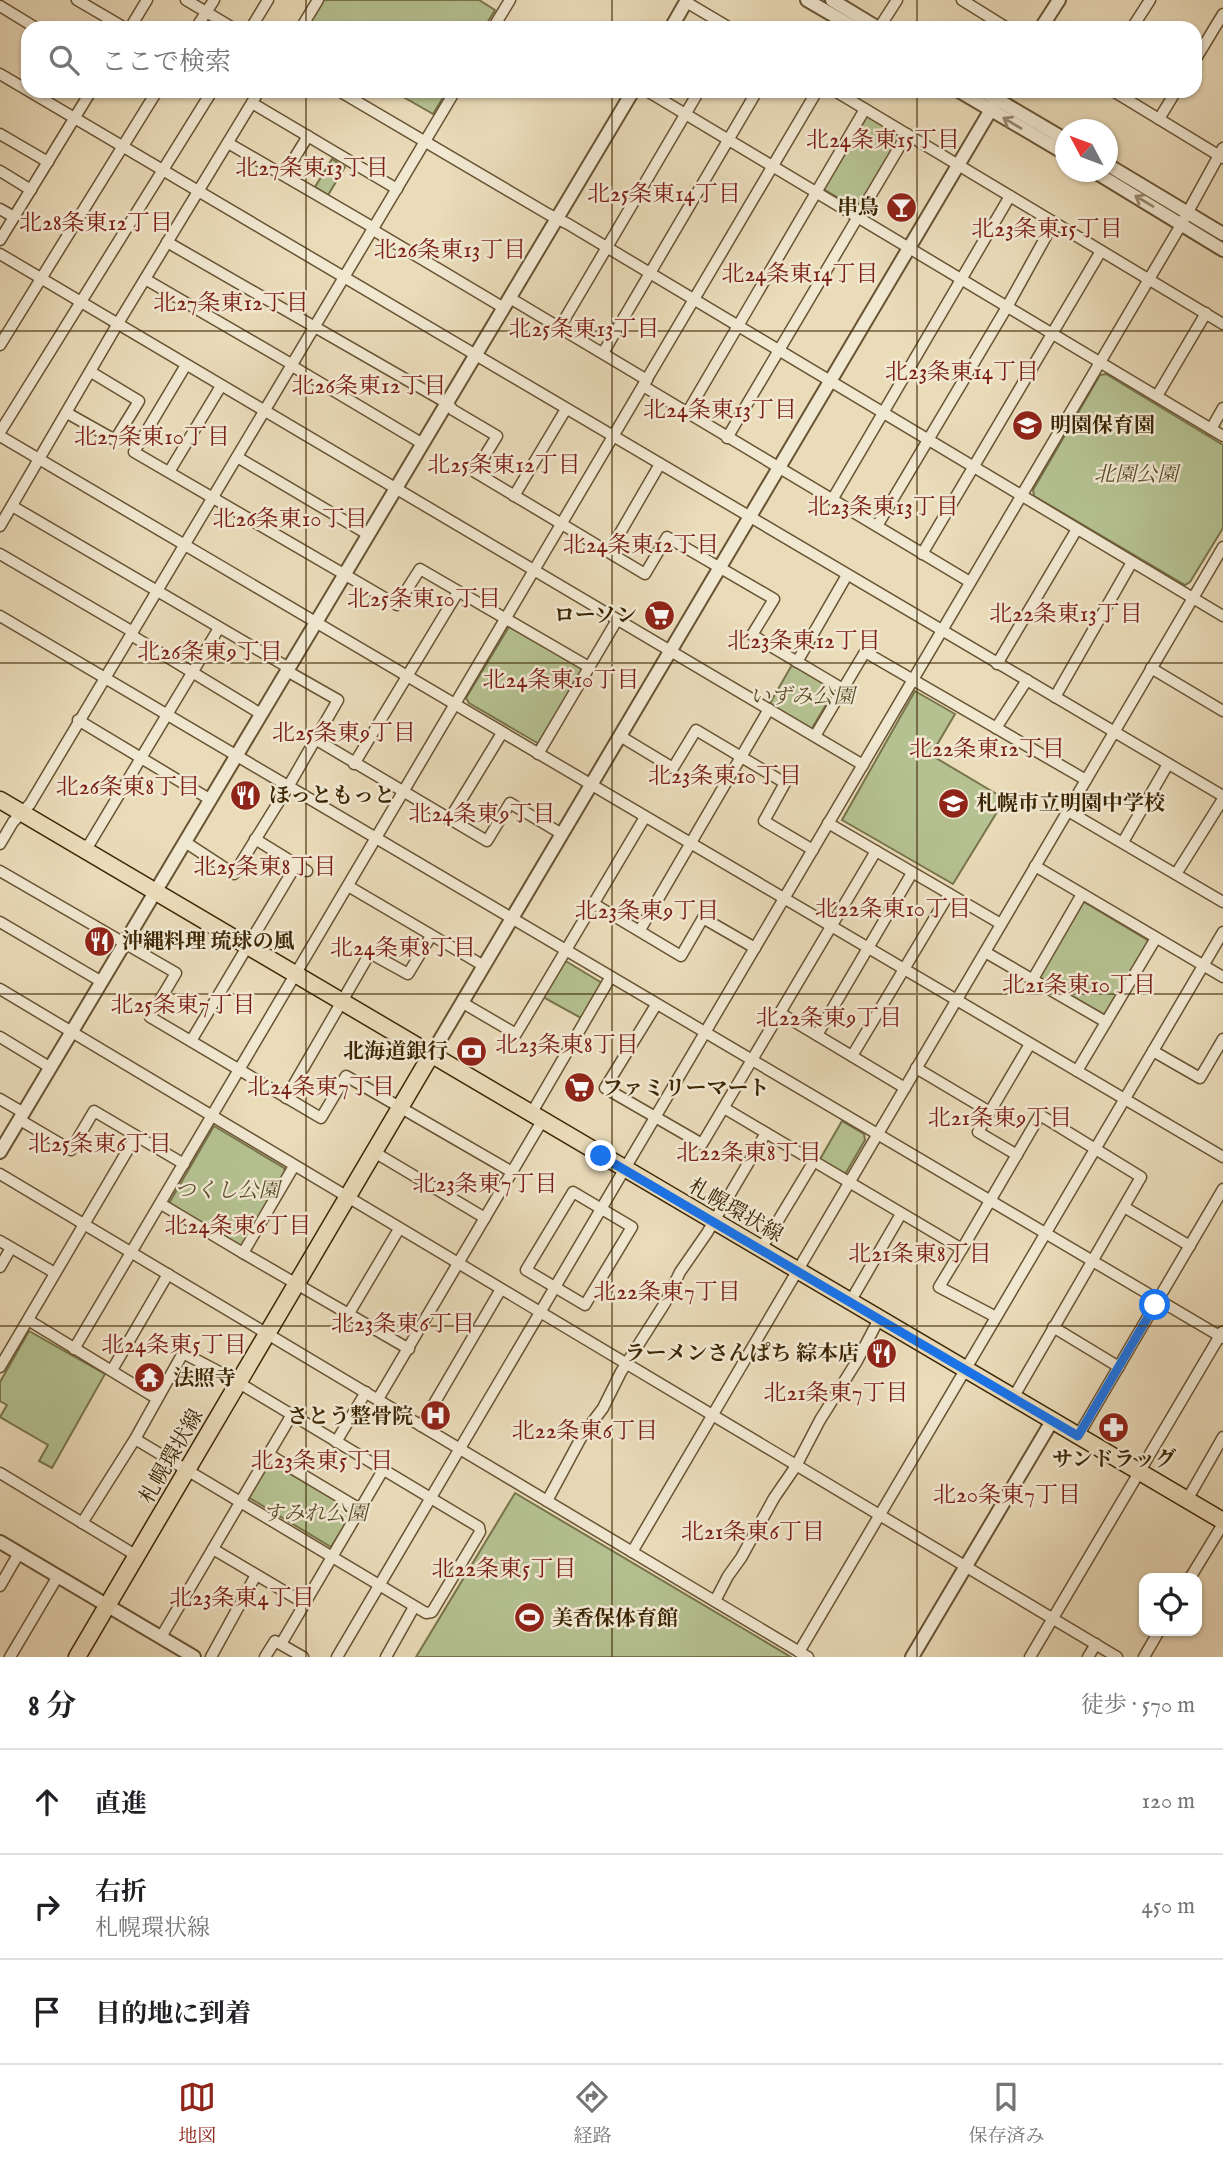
<!DOCTYPE html>
<html lang="ja">
<meta charset="utf-8">
<style>
:root{--surface:#fff;--page:#f2f2f2;--text:#202124;--muted:#757577;--line:#e0e0e0;--accent:#8f2418}
body{margin:0;font-family:"IM FELL English","Noto Serif JP",serif;background:var(--page);color:var(--text)}
.controls{position:absolute;right:21px;bottom:21px;display:grid;overflow:hidden;border-radius:14px;box-shadow:0 2px 5px #0004}
.controls button{width:63px;height:63px;display:grid;place-items:center;padding:0;border:0;border-bottom:2px solid var(--line);background:var(--surface);color:var(--text);font:35px sans-serif}
.compass{position:absolute;left:1055px;top:119px;width:63px;height:63px;border-radius:50%;background:var(--surface);box-shadow:0 2px 5px #0004;rotate:311deg}
.stop{position:absolute;width:21px;height:21px;margin:-16px;border:5px solid #1a73e8;border-radius:50%;background:#fff}
.stop.end{background:#1a73e8;border-color:#fff;box-shadow:0 2px 7px #0008}
.list{margin:0;padding:0;list-style:none}
h2{display:flex;justify-content:space-between;align-items:center;height:91px;margin:0;padding:0 28px;font-size:30px}
h2 small{font-size:23px;font-weight:400;color:var(--muted)}
.list li{display:grid;grid-template-columns:46px 1fr auto;gap:21px;align-items:center;box-sizing:border-box;height:105px;padding:0 28px;border-top:2px solid var(--line)}
.list b{display:block;font-size:26px;white-space:nowrap}
.list p{margin:0;font-size:23px;white-space:nowrap;color:var(--muted)}
.list em{font-size:23px;font-style:normal;color:var(--muted)}
.icon{flex:none;width:38px;height:38px;fill:none;stroke:currentColor;stroke-width:2;stroke-linecap:round;stroke-linejoin:round}
.map{position:relative;flex:none;width:1223px;height:1657px;overflow:hidden}
.search{position:absolute;background:var(--surface);box-shadow:0 2px 5px #0004;left:21px;right:21px;top:21px;height:77px;display:flex;align-items:center;gap:18px;box-sizing:border-box;padding:0 24px;border-radius:21px;color:var(--muted);font-size:26px}
.sheet{height:406px;background:var(--surface)}
nav{display:flex;justify-content:space-around;align-items:center;box-sizing:border-box;height:98px;border-top:2px solid var(--line);background:var(--surface);font-size:19px;color:var(--muted)}
nav a{display:grid;justify-items:center;gap:4px}
nav .on{color:var(--accent)}
.map>svg:first-child{display:block}
.green{fill:#b5c191;stroke:#78744b;stroke-width:2}
.lines{fill:none;stroke-linecap:round;stroke-linejoin:round}
.minor-casing{stroke:#685332;stroke-width:13}
.tertiary-casing{stroke:#685332;stroke-width:16}
.primary-casing{stroke:#3c2605;stroke-width:19}
.minor{stroke:#f1e8d2;stroke-width:10}
.tertiary{stroke:#f1e8d2;stroke-width:12}
.primary{stroke:#eadbb9;stroke-width:16}
.oneway{stroke:#96876c}
.route{stroke:#1a73e8;stroke-width:9}
.grid{fill:none;stroke:#3c2605;stroke-width:2;stroke-opacity:0.55}
.labels{text-anchor:middle;stroke-width:5;stroke-linejoin:round;paint-order:stroke}
.poi-label{font-size:21px;font-weight:bold;fill:#3c2605;stroke:#f1e8d2;text-anchor:start}
.park-label{font-size:21px;font-style:italic;fill:#5a4d28;stroke:#f1e8d2}
.street-label{font-size:21px;fill:#3c2605;stroke:#f1e8d2}
.neighbourhood-label{font-size:23px;fill:#7a1f14;stroke:#f1e8d2}
</style>
<div class="map">
<svg width="1223" height="1657" viewBox="0 0 1223 1657">
<rect width="100%" height="100%" fill="#eadbb9"/>
<filter id="stains"><feTurbulence type="fractalNoise" baseFrequency=".00286" numOctaves="4"/><feColorMatrix values="0 0 0 0 .2 0 0 0 0 .09 0 0 0 0 .02 0 0 0 .5 -.17"/></filter>
<radialGradient id="worn" r=".72"><stop offset=".6" stop-color="#630" stop-opacity="0"/><stop offset="1" stop-color="#630" stop-opacity=".3"/></radialGradient>
<g class="green">
<polygon points="322,0 479,0 495,10 484,28 304,28"/>
<polygon points="393,91 447,91 433,114"/>
<polygon points="867,115 900,137 857,209 825,190 825,187"/>
<polygon points="332,159 345,167 328,195 315,187"/>
<polygon points="1106,374 1223,445 1223,528 1190,582 1185,585 1034,496 1033,490 1100,375"/>
<polygon points="510,625 584,669 539,744 469,703 466,698"/>
<polygon points="793,663 836,688 811,730 769,705"/>
<polygon points="915,691 955,714 931,755 1005,799 953,884 842,820"/>
<polygon points="1084,902 1149,941 1105,1014 1101,1015 1038,979 1080,904"/>
<polygon points="564,960 602,983 581,1018 541,996"/>
<polygon points="842,1121 864,1134 865,1140 844,1176 819,1161"/>
<polygon points="214,1126 284,1168 286,1175 242,1249 168,1205"/>
<polygon points="29,1331 105,1374 52,1468 39,1461 48,1445 0,1417 7,1405 0,1401 0,1382"/>
<polygon points="270,1462 352,1510 353,1512 331,1547 248,1497 266,1463"/>
<polygon points="515,1493 791,1657 416,1657"/>
</g>
<g class="lines">
<defs>
<g id="minor">
<polyline points="77,0 125,28"/>
<polyline points="186,0 233,28"/>
<polyline points="962,0 1007,28"/>
<polyline points="686,2 730,28"/>
<polyline points="0,6 36,28"/>
<polyline points="130,28 147,0"/>
<polyline points="196,28 214,0"/>
<polyline points="251,28 268,0"/>
<polyline points="301,28 318,0"/>
<polyline points="493,28 510,0"/>
<polyline points="879,28 897,0"/>
<polyline points="1132,28 1150,0"/>
<polyline points="1195,60 1223,14"/>
<polyline points="0,74 1223,796"/>
<polyline points="339,91 548,214 568,224 1223,616"/>
<polyline points="647,91 1223,436"/>
<polyline points="835,91 1223,324"/>
<polyline points="1113,91 1223,158"/>
<polyline points="252,103 397,189"/>
<polyline points="1159,119 1176,91"/>
<polyline points="0,134 48,162"/>
<polyline points="228,143 374,228"/>
<polyline points="0,171 31,190"/>
<polyline points="284,175 308,136"/>
<polyline points="0,209 14,217"/>
<polyline points="373,230 504,308"/>
<polyline points="0,240 91,91"/>
<polyline points="167,242 447,403 453,410 497,436 475,472 645,574 667,537 774,599 752,635 843,689"/>
<polyline points="0,254 863,765"/>
<polyline points="145,279 293,365"/>
<polyline points="510,298 647,380"/>
<polyline points="560,327 699,91"/>
<polyline points="0,345 157,91"/>
<polyline points="603,353 757,91"/>
<polyline points="186,365 134,452 397,605 420,569 589,667"/>
<polyline points="292,366 423,444"/>
<polyline points="643,386 970,582"/>
<polyline points="1157,396 1206,313"/>
<polyline points="67,413 115,440 139,401 91,372"/>
<polyline points="687,413 865,109"/>
<polyline points="1211,429 1223,408"/>
<polyline points="0,432 212,91"/>
<polyline points="0,436 1223,1157"/>
<polyline points="727,438 907,134"/>
<polyline points="237,457 369,535"/>
<polyline points="169,472 221,386"/>
<polyline points="514,496 566,409"/>
<polyline points="832,500 1010,196"/>
<polyline points="12,506 289,668"/>
<polyline points="0,526 117,325 259,91"/>
<polyline points="877,526 1007,307 1054,222"/>
<polyline points="609,552 660,464"/>
<polyline points="0,554 133,632"/>
<polyline points="922,554 1101,251"/>
<polyline points="0,616 1223,1338"/>
<polyline points="131,635 261,714"/>
<polyline points="797,662 847,575"/>
<polyline points="997,664 1077,529"/>
<polyline points="1151,668 1223,711"/>
<polyline points="1055,697 1132,562"/>
<polyline points="78,720 211,800"/>
<polyline points="996,728 1027,680"/>
<polyline points="620,736 673,768 696,730 785,783 764,821 813,850"/>
<polyline points="815,736 865,652 1086,780"/>
<polyline points="315,739 487,841 510,803 562,834"/>
<polyline points="538,754 617,620"/>
<polyline points="354,764 458,592"/>
<polyline points="1068,811 1223,902"/>
<polyline points="449,820 502,733"/>
<polyline points="828,823 1001,924"/>
<polyline points="255,839 307,871"/>
<polyline points="185,842 234,874 288,787 338,700 287,671"/>
<polyline points="1123,842 1168,764"/>
<polyline points="0,844 13,822 30,804 455,91"/>
<polyline points="82,850 90,843 219,628"/>
<polyline points="1035,866 1223,977"/>
<polyline points="0,871 176,973 150,1017 321,1118 346,1076 512,1172"/>
<polyline points="1176,874 1223,799"/>
<polyline points="348,886 484,966"/>
<polyline points="594,904 681,956 703,918 755,948"/>
<polyline points="0,922 102,982"/>
<polyline points="640,930 769,709"/>
<polyline points="985,952 1106,1022"/>
<polyline points="1033,979 1082,894"/>
<polyline points="0,989 1117,1657"/>
<polyline points="463,1003 516,1034 645,817"/>
<polyline points="656,1005 605,1088 702,1144 876,851"/>
<polyline points="780,1013 905,1088"/>
<polyline points="817,1035 912,873"/>
<polyline points="0,1037 51,1068"/>
<polyline points="191,1041 296,865"/>
<polyline points="1153,1051 1200,1078 1223,1039"/>
<polyline points="852,1056 949,894"/>
<polyline points="916,1068 990,1112"/>
<polyline points="1077,1071 1156,938"/>
<polyline points="286,1098 370,953 408,974 431,936"/>
<polyline points="0,1099 24,1113"/>
<polyline points="724,1108 962,1249 1040,1115 1141,1177 1013,1398"/>
<polyline points="531,1114 610,978"/>
<polyline points="20,1120 71,1150 94,1111 184,1164"/>
<polyline points="374,1152 485,1218"/>
<polyline points="1017,1155 978,1132 1030,1044"/>
<polyline points="0,1174 808,1657"/>
<polygon points="573,1192 632,1227 585,1305 526,1270"/>
<polyline points="161,1204 243,1253 294,1166"/>
<polyline points="1124,1207 1190,1246"/>
<polyline points="0,1241 55,1273"/>
<polyline points="761,1249 814,1161"/>
<polyline points="962,1249 939,1287 996,1317"/>
<polyline points="243,1253 409,1349"/>
<polyline points="0,1267 11,1248"/>
<polyline points="850,1302 901,1214"/>
<polyline points="348,1315 399,1229"/>
<polyline points="28,1320 156,1398"/>
<polyline points="1053,1327 1119,1367"/>
<polyline points="74,1349 817,91"/>
<polyline points="0,1367 136,1136"/>
<polyline points="112,1370 168,1274"/>
<polyline points="378,1399 542,1121"/>
<polyline points="421,1426 501,1289"/>
<polyline points="1078,1436 1223,1189"/>
<polyline points="336,1442 366,1392"/>
<polyline points="268,1454 360,1509"/>
<polyline points="0,1473 137,1556"/>
<polyline points="1187,1500 1223,1437"/>
<polyline points="547,1501 582,1436 603,1408 621,1372 665,1303 680,1272 707,1233 766,1133"/>
<polyline points="82,1523 135,1439 183,1353 229,1377 479,1527 480,1532 432,1612 426,1613 135,1439"/>
<polyline points="213,1549 304,1603"/>
<polyline points="632,1552 1223,547"/>
<polyline points="1190,1578 1223,1524"/>
<polyline points="0,1586 19,1553"/>
<polyline points="715,1601 728,1576 741,1558 774,1498 796,1466 820,1420 857,1361 879,1319"/>
<polyline points="161,1637 291,1416"/>
<polyline points="281,1644 383,1470"/>
<polyline points="799,1652 1223,932"/>
<polyline points="10,1657 58,1576"/>
<polyline points="211,1657 256,1575"/>
<polyline points="265,1657 275,1641 303,1657"/>
<polyline points="337,1657 1178,230 1223,148"/>
<polyline points="386,1657 414,1607"/>
<polyline points="1030,1657 1222,1332"/>
<polyline points="1088,1657 1096,1644"/>
<polyline points="1144,1657 1159,1631"/>
</g>
<g id="tertiary">
<polyline points="807,0 855,28"/>
<polyline points="832,0 878,28"/>
<polyline points="671,28 687,0"/>
<polyline points="1041,28 1059,0"/>
<polyline points="959,91 1066,154"/>
<polyline points="983,91 1066,140"/>
<polyline points="1108,165 1223,234"/>
<polyline points="1095,172 1223,250"/>
<polyline points="431,1055 1002,91"/>
<polyline points="0,1152 633,91"/>
<polyline points="0,1542 194,1657"/>
<polyline points="912,1657 1052,1421"/>
</g>
<g id="primary">
<polyline points="0,800 1223,1521"/>
<polyline points="77,1657 431,1055"/>
</g>
</defs>
<use href="#minor" class="minor-casing"/>
<use href="#tertiary" class="tertiary-casing"/>
<use href="#primary" class="primary-casing"/>
<use href="#minor" class="minor"/>
<use href="#tertiary" class="tertiary"/>
<use href="#primary" class="primary"/>
</g>
<defs><path id="oneway-shaft" d="M-6 0H5M1.5-3L5.5 0L1.5 3" fill="none" stroke-width="1.6" stroke-linecap="round" stroke-linejoin="round" transform="scale(1.75)"/></defs>
<g class="oneway">
<use href="#oneway-shaft" transform="translate(1012 123) rotate(-149)"/>
<use href="#oneway-shaft" transform="translate(1144 201) rotate(-149)"/>
</g>
<g class="lines">
<polyline class="route" points="601,1156 1078,1436 1155,1305"/>
</g>
<path class="grid" d="M306 0V28M612 0V28M917 0V28M306 91V1657M612 91V1657M917 91V1657M0 331H1223M0 663H1223M0 994H1223M0 1326H1223"/>
<defs>
<symbol id="bar-disc" viewBox="-11 -11 22 22"><circle r="9.5" fill="#8f2418" stroke="#f1e8d2"/><path d="M-6-5H6L.8 .8V4.5H3.5V6h-7V4.5H-.8V.8Z" fill="#fff"/></symbol>
<symbol id="school-disc" viewBox="-11 -11 22 22"><circle r="9.5" fill="#8f2418" stroke="#f1e8d2"/><path d="M0-5L7-2L0 1L-7-2ZM-4 1L0 2.5L4 1V4Q0 6-4 4Z" fill="#fff"/></symbol>
<symbol id="supermarket-disc" viewBox="-11 -11 22 22"><circle r="9.5" fill="#8f2418" stroke="#f1e8d2"/><path d="M-6-5.5h2.5l.6 2H6L4.5 2H-2.5L-4.4-4H-6ZM-1.5 3.2a1.3 1.3 0 1 0 .1 0ZM3 3.2a1.3 1.3 0 1 0 .1 0Z" fill="#fff"/></symbol>
<symbol id="restaurant-disc" viewBox="-11 -11 22 22"><circle r="9.5" fill="#8f2418" stroke="#f1e8d2"/><path d="M-5-6h1v4h1v-4h1v4h1v-4h1v5L-1.5 .5V6h-2V.5L-5-1ZM5-6V6H3V1.5H1.5Q1.5-4 5-6Z" fill="#fff"/></symbol>
<symbol id="bank-disc" viewBox="-11 -11 22 22"><circle r="9.5" fill="#8f2418" stroke="#f1e8d2"/><path d="M-6-4H6V4H-6ZM0-2.3a2.3 2.3 0 1 0 0 4.6a2.3 2.3 0 1 0 0-4.6Z" fill="#fff"/></symbol>
<symbol id="temple-disc" viewBox="-11 -11 22 22"><circle r="9.5" fill="#8f2418" stroke="#f1e8d2"/><path d="M0-6L5-2H3V0L6.5 2.5H4V6H1.5V3h-3V6H-4V2.5H-6.5L-3 0V-2H-5Z" fill="#fff"/></symbol>
<symbol id="hospital-disc" viewBox="-11 -11 22 22"><circle r="9.5" fill="#8f2418" stroke="#f1e8d2"/><path d="M-5-5h3v3.5h4V-5h3V5h-3V1.5h-4V5h-3Z" fill="#fff"/></symbol>
<symbol id="pharmacy-disc" viewBox="-11 -11 22 22"><circle r="9.5" fill="#8f2418" stroke="#f1e8d2"/><path d="M-2-6h4v4h4v4h-4v4h-4v-4h-4v-4h4Z" fill="#fff"/></symbol>
<symbol id="stadium-disc" viewBox="-11 -11 22 22"><circle r="9.5" fill="#8f2418" stroke="#f1e8d2"/><path d="M0-5a6.5 5 0 1 0 0 10a6.5 5 0 1 0 0-10ZM-3.5-1.8h7v3.6h-7Z" fill="#fff"/></symbol>
</defs>
<g fill-rule="evenodd">
<use href="#bar-disc" x="884" y="190" width="35" height="35"/>
<use href="#school-disc" x="1010" y="408" width="35" height="35"/>
<use href="#supermarket-disc" x="642" y="598" width="35" height="35"/>
<use href="#restaurant-disc" x="228" y="778" width="35" height="35"/>
<use href="#school-disc" x="936" y="786" width="35" height="35"/>
<use href="#restaurant-disc" x="82" y="924" width="35" height="35"/>
<use href="#bank-disc" x="454" y="1034" width="35" height="35"/>
<use href="#supermarket-disc" x="562" y="1070" width="35" height="35"/>
<use href="#restaurant-disc" x="864" y="1336" width="35" height="35"/>
<use href="#temple-disc" x="132" y="1360" width="35" height="35"/>
<use href="#hospital-disc" x="418" y="1398" width="35" height="35"/>
<use href="#pharmacy-disc" x="1096" y="1410" width="35" height="35"/>
<use href="#stadium-disc" x="512" y="1600" width="35" height="35"/>
</g>
<g class="labels">
<g class="poi-label">
<text x="879" y="214" text-anchor="end">串鳥</text>
<text x="1050" y="432">明園保育園</text>
<text x="637" y="622" text-anchor="end">ローソン</text>
<text x="269" y="802">ほっともっと</text>
<text x="976" y="810">札幌市立明園中学校</text>
<text x="122" y="948">沖縄料理 琉球の風</text>
<text x="448" y="1058" text-anchor="end">北海道銀行</text>
<text x="602" y="1095">ファミリーマート</text>
<text x="859" y="1360" text-anchor="end">ラーメンさんぱち 綜本店</text>
<text x="173" y="1385">法照寺</text>
<text x="413" y="1423" text-anchor="end">さとう整骨院</text>
<text x="1114" y="1466" text-anchor="middle">サンドラッグ</text>
<text x="552" y="1625">美香保体育館</text>
</g>
<g class="park-label">
<text x="1136" y="481">北園公園</text>
<text x="802" y="703">いずみ公園</text>
<text x="227" y="1197">つくし公園</text>
<text x="315" y="1520">すみれ公園</text>
</g>
<g class="street-label">
<text transform="translate(736 1210) rotate(30)" y="7">札幌環状線</text>
<text transform="translate(171 1456) rotate(-60)" y="7">札幌環状線</text>
</g>
<g class="neighbourhood-label">
<text x="883" y="147">北24条東15丁目</text>
<text x="312" y="175">北27条東13丁目</text>
<text x="664" y="201">北25条東14丁目</text>
<text x="96" y="230">北28条東12丁目</text>
<text x="1047" y="236">北23条東15丁目</text>
<text x="450" y="257">北26条東13丁目</text>
<text x="800" y="281">北24条東14丁目</text>
<text x="231" y="310">北27条東12丁目</text>
<text x="584" y="336">北25条東13丁目</text>
<text x="962" y="379">北23条東14丁目</text>
<text x="369" y="393">北26条東12丁目</text>
<text x="720" y="417">北24条東13丁目</text>
<text x="152" y="444">北27条東10丁目</text>
<text x="504" y="472">北25条東12丁目</text>
<text x="883" y="514">北23条東13丁目</text>
<text x="290" y="526">北26条東10丁目</text>
<text x="641" y="552">北24条東12丁目</text>
<text x="424" y="606">北25条東10丁目</text>
<text x="1066" y="621">北22条東13丁目</text>
<text x="804" y="648">北23条東12丁目</text>
<text x="210" y="659">北26条東9丁目</text>
<text x="561" y="687">北24条東10丁目</text>
<text x="344" y="740">北25条東9丁目</text>
<text x="987" y="756">北22条東12丁目</text>
<text x="725" y="783">北23条東10丁目</text>
<text x="128" y="794">北26条東8丁目</text>
<text x="482" y="821">北24条東9丁目</text>
<text x="265" y="874">北25条東8丁目</text>
<text x="893" y="916">北22条東10丁目</text>
<text x="647" y="918">北23条東9丁目</text>
<text x="403" y="955">北24条東8丁目</text>
<text x="1079" y="992">北21条東10丁目</text>
<text x="183" y="1012">北25条東7丁目</text>
<text x="829" y="1025">北22条東9丁目</text>
<text x="567" y="1052">北23条東8丁目</text>
<text x="321" y="1094">北24条東7丁目</text>
<text x="1000" y="1125">北21条東9丁目</text>
<text x="100" y="1151">北25条東6丁目</text>
<text x="749" y="1160">北22条東8丁目</text>
<text x="485" y="1191">北23条東7丁目</text>
<text x="238" y="1233">北24条東6丁目</text>
<text x="920" y="1261">北21条東8丁目</text>
<text x="667" y="1299">北22条東7丁目</text>
<text x="403" y="1331">北23条東6丁目</text>
<text x="174" y="1352">北24条東5丁目</text>
<text x="836" y="1400">北21条東7丁目</text>
<text x="585" y="1438">北22条東6丁目</text>
<text x="322" y="1468">北23条東5丁目</text>
<text x="1007" y="1502">北20条東7丁目</text>
<text x="753" y="1539">北21条東6丁目</text>
<text x="504" y="1576">北22条東5丁目</text>
<text x="242" y="1605">北23条東4丁目</text>
</g>
</g>
<rect width="100%" height="100%" filter="url(#stains)"/>
<rect width="100%" height="100%" fill="url(#worn)"/>
</svg>
<div class="controls">
<button><svg class="icon" aria-label="locate" viewBox="0 0 24 24"><circle cx="12" cy="12" r="6"/><path d="M12 2v4M12 18v4M2 12h4M18 12h4"/></svg></button>
</div>
<svg class="compass" viewBox="-18 -18 36 36"><path d="M0-13l5 13h-10z" fill="#e53935"/><path d="M0 13l5-13h-10z" fill="#757577"/></svg>
<div class="stop" style="left:1155px;top:1305px"></div>
<div class="stop end" style="left:601px;top:1156px"></div>
<div class="search"><svg class="icon" aria-label="search" viewBox="0 0 24 24"><circle cx="10" cy="10" r="6"/><path d="M15 15l6 6"/></svg>ここで検索</div>
</div>
<section class="sheet">
<h2>8 分<small>徒歩 · 570 m</small></h2>
<ul class="list">
<li><svg class="icon" aria-label="ahead" viewBox="0 0 24 24"><path d="M12 20V5M6 11l6-6 6 6"/></svg><div><b>直進</b></div><em>120 m</em></li>
<li><svg class="icon" aria-label="right" viewBox="0 0 24 24"><path d="M7 20v-9h11M14 6l5 5-5 5"/></svg><div><b>右折</b><p>札幌環状線</p></div><em>450 m</em></li>
<li><svg class="icon" aria-label="arrive" viewBox="0 0 24 24"><path d="M6 21V4h12l-3 4 3 4H6"/></svg><div><b>目的地に到着</b></div></li>
</ul>
</section>
<nav>
<a class="on"><svg class="icon" aria-label="map" viewBox="0 0 24 24"><path d="M3 6l6-2 6 2 6-2v14l-6 2-6-2-6 2zM9 4v14M15 6v14"/></svg>地図</a>
<a><svg class="icon" aria-label="directions" viewBox="0 0 24 24"><path d="M12 3l9 9-9 9-9-9zM9 14v-3h6M13 9l2 2-2 2"/></svg>経路</a>
<a><svg class="icon" aria-label="saved" viewBox="0 0 24 24"><path d="M7 4h10v16l-5-4-5 4z"/></svg>保存済み</a>
</nav>
